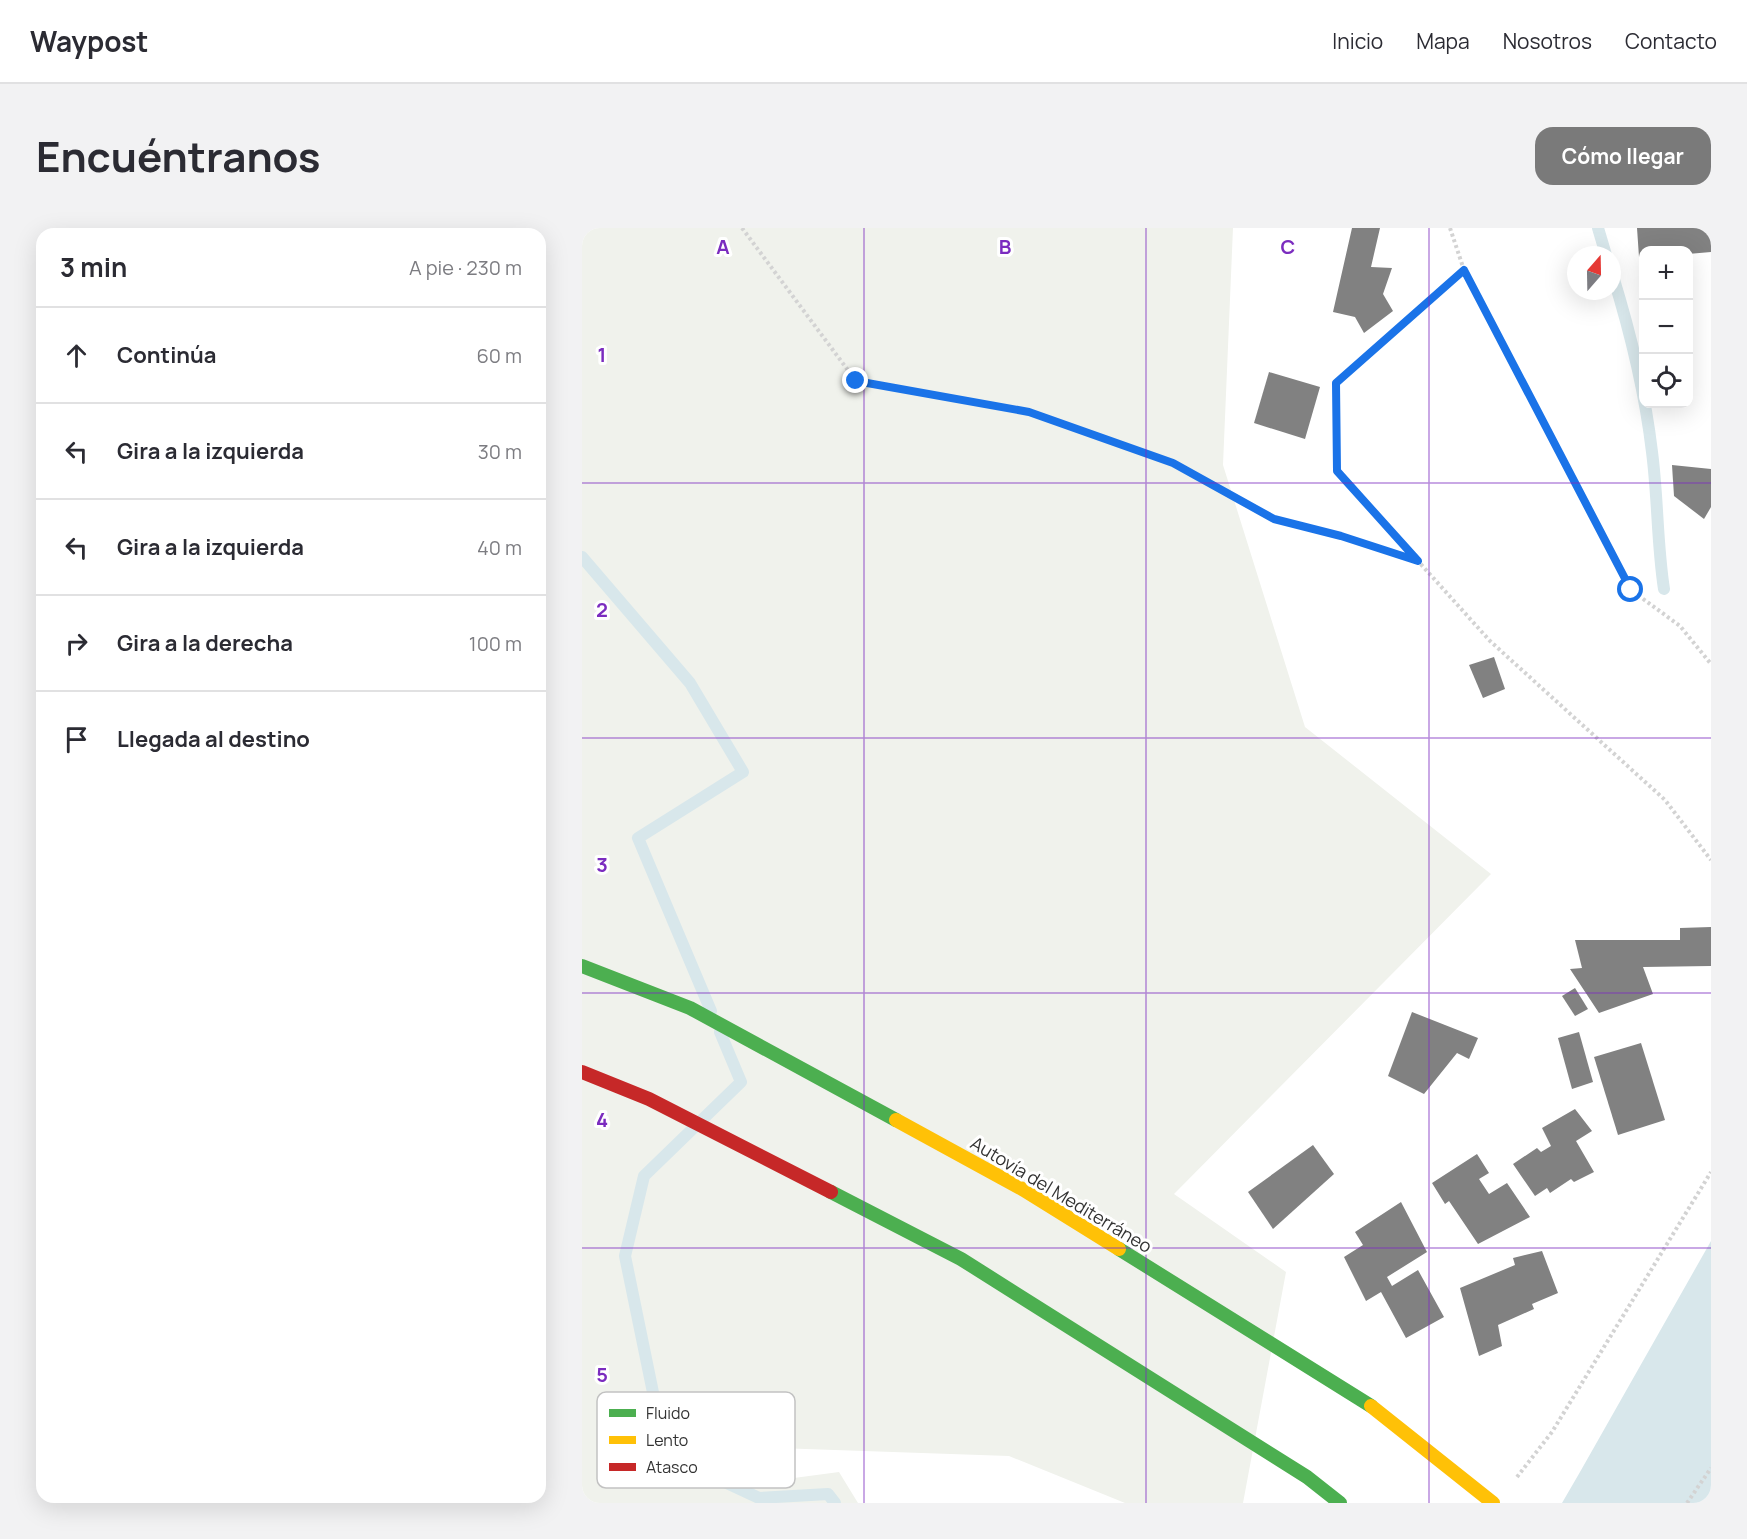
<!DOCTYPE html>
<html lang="es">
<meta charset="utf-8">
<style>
:root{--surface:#fff;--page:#f2f2f3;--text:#2b2b33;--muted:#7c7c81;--line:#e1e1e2;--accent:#7a7a7a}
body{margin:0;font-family:Manrope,sans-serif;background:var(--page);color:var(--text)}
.controls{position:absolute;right:18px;top:18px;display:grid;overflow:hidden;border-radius:12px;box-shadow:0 6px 24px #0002}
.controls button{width:54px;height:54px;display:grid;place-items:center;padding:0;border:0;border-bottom:2px solid var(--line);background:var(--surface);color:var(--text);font:30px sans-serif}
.compass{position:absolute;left:985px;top:18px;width:54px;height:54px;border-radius:50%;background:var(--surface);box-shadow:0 6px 24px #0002;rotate:20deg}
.stop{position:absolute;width:18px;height:18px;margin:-14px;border:4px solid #1a73e8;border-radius:50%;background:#fff}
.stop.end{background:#1a73e8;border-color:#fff;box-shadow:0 2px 6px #0008}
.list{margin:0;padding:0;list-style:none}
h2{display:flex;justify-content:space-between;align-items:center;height:78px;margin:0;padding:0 24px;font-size:26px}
h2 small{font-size:20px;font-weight:400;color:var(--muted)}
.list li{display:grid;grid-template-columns:39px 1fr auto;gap:18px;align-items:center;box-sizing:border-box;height:96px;padding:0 24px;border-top:2px solid var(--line)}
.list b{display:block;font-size:22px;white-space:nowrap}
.list em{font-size:20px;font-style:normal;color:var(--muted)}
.icon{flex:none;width:33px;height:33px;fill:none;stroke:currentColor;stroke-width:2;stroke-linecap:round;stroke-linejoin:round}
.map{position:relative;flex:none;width:1129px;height:1275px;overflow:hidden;border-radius:18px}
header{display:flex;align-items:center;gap:36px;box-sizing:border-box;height:84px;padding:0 30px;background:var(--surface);border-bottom:2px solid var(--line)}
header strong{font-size:28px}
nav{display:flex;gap:33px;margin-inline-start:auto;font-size:21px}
.intro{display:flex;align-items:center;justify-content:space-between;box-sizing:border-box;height:144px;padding:0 36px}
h1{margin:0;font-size:42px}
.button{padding:15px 27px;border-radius:18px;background:var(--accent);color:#fff;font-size:21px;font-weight:700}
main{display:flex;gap:36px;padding:0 36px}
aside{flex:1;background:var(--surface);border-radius:18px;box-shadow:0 6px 24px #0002}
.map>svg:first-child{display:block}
.green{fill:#f0f2ec}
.water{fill:#d8e7eb}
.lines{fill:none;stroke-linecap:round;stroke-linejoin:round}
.stream{stroke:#d8e7eb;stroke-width:12}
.building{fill:#818181}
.path{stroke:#d3d3d3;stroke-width:4;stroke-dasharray:3 3;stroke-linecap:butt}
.fast{stroke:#4caf50;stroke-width:14}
.slow{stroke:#ffc107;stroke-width:14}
.jam{stroke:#c62828;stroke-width:14}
.route{stroke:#1a73e8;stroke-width:8}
.grid{fill:none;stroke:#7b2cbf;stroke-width:1.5;stroke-opacity:0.55}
.labels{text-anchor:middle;stroke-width:6;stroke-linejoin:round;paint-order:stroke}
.street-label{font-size:18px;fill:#333;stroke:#fff}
.key{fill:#fff;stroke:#c2c2c2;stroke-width:1.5}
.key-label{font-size:16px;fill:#333}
.grid-label{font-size:20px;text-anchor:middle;font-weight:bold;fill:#7b2cbf;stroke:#fff;stroke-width:6;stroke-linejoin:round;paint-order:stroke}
</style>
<header>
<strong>Waypost</strong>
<nav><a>Inicio</a><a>Mapa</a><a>Nosotros</a><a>Contacto</a></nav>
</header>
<div class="intro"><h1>Encuéntranos</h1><a class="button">Cómo llegar</a></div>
<main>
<aside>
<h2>3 min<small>A pie · 230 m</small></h2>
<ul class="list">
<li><svg class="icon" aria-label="ahead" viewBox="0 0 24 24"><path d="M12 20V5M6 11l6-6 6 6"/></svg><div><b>Continúa</b></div><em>60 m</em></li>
<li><svg class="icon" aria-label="left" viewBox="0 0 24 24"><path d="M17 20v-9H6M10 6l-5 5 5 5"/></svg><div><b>Gira a la izquierda</b></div><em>30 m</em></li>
<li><svg class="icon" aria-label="left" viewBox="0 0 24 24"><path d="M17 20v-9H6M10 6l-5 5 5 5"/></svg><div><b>Gira a la izquierda</b></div><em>40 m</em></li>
<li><svg class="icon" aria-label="right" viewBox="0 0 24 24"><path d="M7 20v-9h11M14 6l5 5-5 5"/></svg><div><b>Gira a la derecha</b></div><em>100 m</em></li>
<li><svg class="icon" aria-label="arrive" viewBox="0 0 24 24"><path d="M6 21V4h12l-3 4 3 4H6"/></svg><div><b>Llegada al destino</b></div></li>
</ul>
</aside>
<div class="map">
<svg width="1129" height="1275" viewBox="0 0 1129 1275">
<rect width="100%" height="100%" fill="#fff"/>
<polygon class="green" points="0,0 651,0 641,237 723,499 909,646 592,966 704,1044 661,1275 543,1275 427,1228 139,1218 166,1256 257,1244 276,1275 0,1275"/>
<polygon class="water" points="1129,1013 1129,1275 980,1275 998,1244"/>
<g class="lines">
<g class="stream">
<polyline points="1016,0 1024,27"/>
<path d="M1030 45C1048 103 1063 164 1070 224 1076 270 1075 316 1082 361"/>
<polyline points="0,329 108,455 161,544 56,610 129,783"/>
<polyline points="138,804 159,854 62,948 43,1028 75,1184 117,1242 177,1270 246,1266 253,1275"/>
</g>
</g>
<g class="building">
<polygon points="770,0 798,0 789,39 810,40 801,66 811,83 782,105 773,89 751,84"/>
<polygon points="1055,0 1129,0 1129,24 1106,26 1106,22 1062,22 1062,29 1057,29"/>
<polygon points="687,144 738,159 723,211 672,195"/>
<polygon points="1090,237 1129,241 1129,279 1122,291 1092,268"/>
<polygon points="912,429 923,461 901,470 887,437"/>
<polygon points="1129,699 1129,738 1061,739 1071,766 1017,785 988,741 1000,740 993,712 1098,712 1098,700"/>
<polygon points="993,760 1006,781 993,788 980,768"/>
<polygon points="830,784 896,810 887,831 875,825 842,866 806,848"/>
<polygon points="997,804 1011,854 990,861 976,810"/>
<polygon points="1059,815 1083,892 1036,907 1012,829"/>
<polygon points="993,881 1010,903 994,913 1012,944 992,954 989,951 968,965 965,960 953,968 931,936 955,920 959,924 969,918 960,900"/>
<polygon points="731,917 752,946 691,1001 666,964"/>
<polygon points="895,926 907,945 897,951 907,966 925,955 948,989 896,1016 867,973 863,976 850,955"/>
<polygon points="819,974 845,1024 805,1049 810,1058 836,1042 862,1089 824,1110 799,1064 784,1073 762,1029 781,1017 773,1004"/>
<polygon points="960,1023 976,1065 950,1076 952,1081 916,1097 920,1118 897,1128 878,1060 933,1037 931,1030"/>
</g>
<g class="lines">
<g class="path">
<polyline points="160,0 274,153 447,184 591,235 692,291 759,308 834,332"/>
<polyline points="868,0 882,42 1049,362 1098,398 1129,436"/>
<polyline points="882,42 754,155 755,243 908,413 1083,572 1129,632"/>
<polyline points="935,1249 970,1204 1129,944"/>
<polyline points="1105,1275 1129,1240"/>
</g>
<g class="fast">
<polyline points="0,738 108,780 314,892"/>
<polyline points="249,964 379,1031 725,1249 758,1275"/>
<polyline points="537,1021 789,1178"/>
</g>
<g class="slow">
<polyline points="314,892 442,962 537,1021"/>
<polyline points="789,1178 911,1275"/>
</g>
<polyline class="jam" points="0,844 67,871 249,964"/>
</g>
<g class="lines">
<polyline class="route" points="274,153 447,184 591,235 692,291 759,308 836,333 755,243 754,155 882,42 1049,362"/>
</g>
<path class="grid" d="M282 0V1275M564 0V1275M847 0V1275M0 255H1129M0 510H1129M0 765H1129M0 1020H1129"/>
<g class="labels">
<g class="street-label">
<text transform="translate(479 967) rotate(31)" y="6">Autovía del Mediterráneo</text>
</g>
</g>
<rect x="15" y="1164" width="198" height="96" rx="9" class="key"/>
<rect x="27" y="1181" width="27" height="8" fill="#4caf50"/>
<rect x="27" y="1208" width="27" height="8" fill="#ffc107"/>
<rect x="27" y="1235" width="27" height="8" fill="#c62828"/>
<g class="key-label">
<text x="64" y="1191">Fluido</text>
<text x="64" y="1218">Lento</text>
<text x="64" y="1245">Atasco</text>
</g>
<g class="grid-label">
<text x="141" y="26">A</text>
<text x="423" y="26">B</text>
<text x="706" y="26">C</text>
<text x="20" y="134">1</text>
<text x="20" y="389">2</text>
<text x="20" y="644">3</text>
<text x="20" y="899">4</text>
<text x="20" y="1154">5</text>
</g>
</svg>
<div class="controls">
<button>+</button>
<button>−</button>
<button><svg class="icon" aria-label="locate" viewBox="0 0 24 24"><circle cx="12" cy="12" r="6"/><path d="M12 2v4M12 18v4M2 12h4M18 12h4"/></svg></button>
</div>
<svg class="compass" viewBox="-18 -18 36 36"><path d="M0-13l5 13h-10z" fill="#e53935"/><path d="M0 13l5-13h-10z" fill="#7c7c81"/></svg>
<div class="stop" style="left:1049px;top:362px"></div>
<div class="stop end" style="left:274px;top:153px"></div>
</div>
</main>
